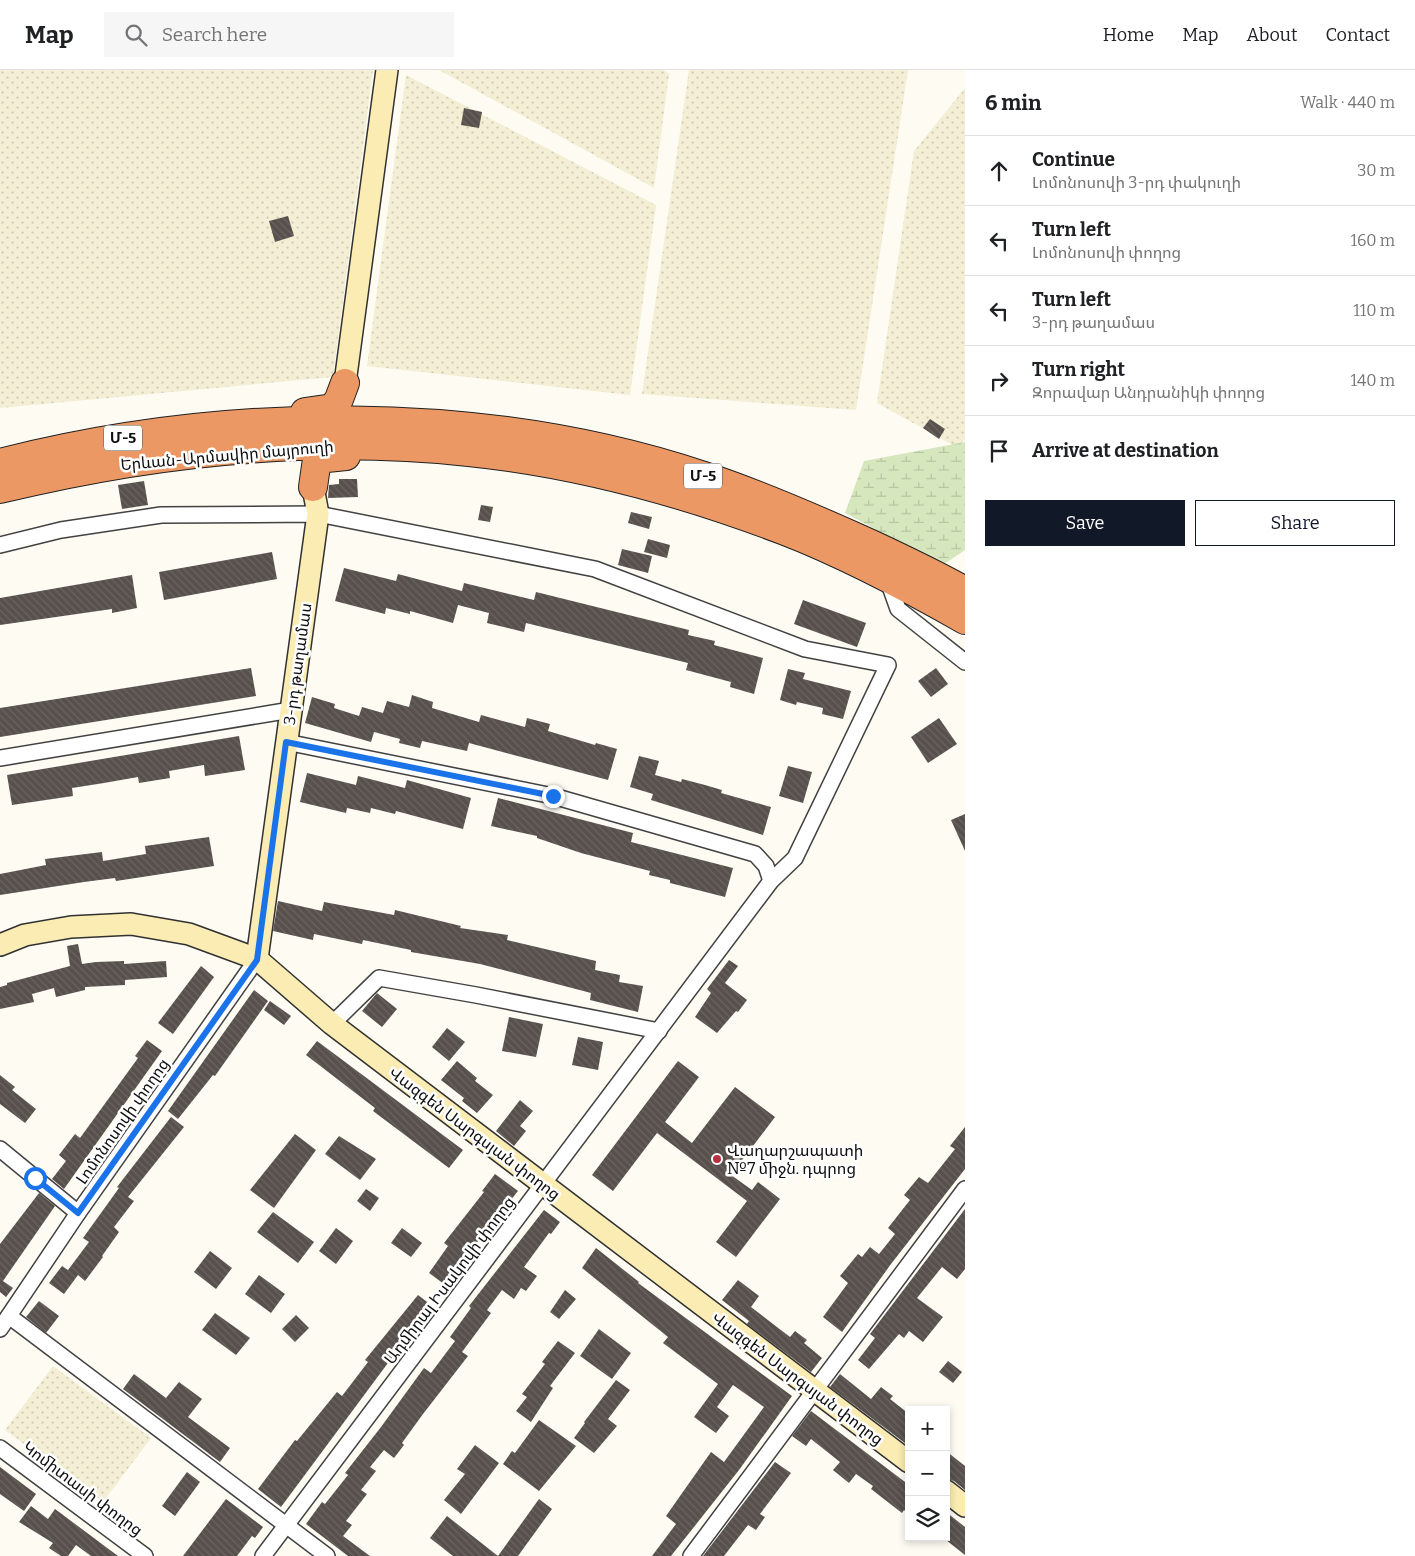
<!DOCTYPE html>
<meta charset="utf-8">
<style>
:root{--surface:#fff;--page:#f6f6f6;--text:#202124;--muted:#757577;--line:#e0e0e0;--accent:#111827}
body{margin:0;font-family:Bitter,"Noto Sans Armenian",serif;background:var(--page);color:var(--text)}
.controls{position:absolute;right:15px;bottom:15px;display:grid;overflow:hidden;border-radius:0px;box-shadow:0 2px 8px #0003}
.controls button{width:45px;height:45px;display:grid;place-items:center;padding:0;border:0;border-bottom:1px solid var(--line);background:var(--surface);color:var(--text);font:25px sans-serif}
.stop{position:absolute;width:15px;height:15px;margin:-11px;border:4px solid #1a73e8;border-radius:50%;background:#fff}
.stop.end{background:#1a73e8;border-color:#fff;box-shadow:0 1px 5px #0008}
.list{margin:0;padding:0;list-style:none}
h2{display:flex;justify-content:space-between;align-items:center;height:65px;margin:0;padding:0 20px;font-size:21px}
h2 small{font-size:16px;font-weight:400;color:var(--muted)}
.list li{display:grid;grid-template-columns:32px 1fr auto;gap:15px;align-items:center;box-sizing:border-box;height:70px;padding:0 20px;border-top:1px solid var(--line)}
.list b{display:block;font-size:19px;white-space:nowrap}
.list p{margin:0;font-size:16px;white-space:nowrap;color:var(--muted)}
.list em{font-size:16px;font-style:normal;color:var(--muted)}
.actions{display:flex;gap:10px;padding:15px 20px}
.actions a{flex:1;padding:11px 0;border:1px solid var(--accent);border-radius:0px;text-align:center;font-size:18px;color:var(--accent)}
.actions .main{background:var(--accent);color:#fff}
.icon{flex:none;width:28px;height:28px;fill:none;stroke:currentColor;stroke-width:2;stroke-linecap:round;stroke-linejoin:round}
.map{position:relative;flex:none;width:965px;height:1486px;overflow:hidden}
header{display:flex;align-items:center;gap:30px;box-sizing:border-box;height:70px;padding:0 25px;background:var(--surface);border-bottom:1px solid var(--line)}
header strong{font-size:24px}
nav{display:flex;gap:28px;margin-inline-start:auto;font-size:18px}
.search{width:350px;height:45px;background:var(--page);display:flex;align-items:center;gap:12px;box-sizing:border-box;padding:0 18px;border-radius:0px;color:var(--muted);font-size:19px}
main{display:flex}
aside{flex:1;background:var(--surface)}
.map>svg:first-child{display:block}
.farmland{fill:url(#farmland-dots)}
.wetland{fill:url(#wetland-marsh)}
.building{fill:url(#building-back-hatch)}
.lines{fill:none;stroke-linecap:round;stroke-linejoin:round}
.street-casing{stroke:#424242;stroke-width:18}
.secondary-casing{stroke:#313131;stroke-width:24}
.highway-casing{stroke:#202020;stroke-width:30}
.street{stroke:#fff;stroke-width:15}
.secondary{stroke:#faecb2;stroke-width:21}
.highway{stroke:#eb9864;stroke-width:28}
.route{stroke:#1a73e8;stroke-width:6}
.poi-dot{fill:#b73040;stroke:#fff;stroke-width:2}
.labels{text-anchor:middle;stroke-width:5;stroke-linejoin:round;paint-order:stroke}
.shield{fill:#fff;stroke:#575757;stroke-width:1}
.shield-label{font-size:15px;font-weight:bold;fill:#0f0f0f}
.street-label{font-size:16px;fill:#0f0f0f;stroke:#fff}
.poi-label{font-size:16px;fill:#0f0f0f;stroke:#fff;text-anchor:start}
</style>
<header>
<strong>Map</strong>
<div class="search"><svg class="icon" aria-label="search" viewBox="0 0 24 24"><circle cx="10" cy="10" r="6"/><path d="M15 15l6 6"/></svg>Search here</div>
<nav><a>Home</a><a>Map</a><a>About</a><a>Contact</a></nav>
</header>
<main>
<div class="map">
<svg width="965" height="1486" viewBox="0 0 965 1486">
<defs>
<pattern id="farmland-dots" width="8" height="8" patternUnits="userSpaceOnUse" patternTransform="scale(1.25)"><rect width="8" height="8" fill="#f3eed4"/><path d="M2 2h.1M6 6h.1" fill="none" stroke="#cfcbb5" stroke-width="1.8" stroke-linecap="round"/></pattern>
<pattern id="wetland-marsh" width="20" height="14" patternUnits="userSpaceOnUse" patternTransform="scale(1.25)"><rect width="20" height="14" fill="#d6e7be"/><path d="M1 5h8M5 5V1M11 12h8M15 12V8" fill="none" stroke="#b6c5a2"/></pattern>
<pattern id="building-back-hatch" width="6" height="6" patternUnits="userSpaceOnUse" patternTransform="scale(1.25)"><rect width="6" height="6" fill="#57504c"/><path d="M-1 5l2 2M0 0l6 6M5-1l2 2" fill="none" stroke="#6a6561"/></pattern>
</defs>
<rect width="100%" height="100%" fill="#fefbf3"/>
<g class="farmland">
<polygon points="0,0 373,0 333,307 0,338"/>
<polygon points="439,0 663,0 669,4 654,118"/>
<polygon points="689,0 908,0 856,340 642,324"/>
<polygon points="406,5 656,135 630,325 367,296"/>
<polygon points="965,18 965,369 958,378 877,333 914,81"/>
<polygon points="53,1296 151,1368 103,1432 5,1360"/>
</g>
<polygon class="wetland" points="965,372 965,480 943,495 845,443 864,391"/>
<g class="building">
<polygon points="464,38 482,42 479,58 461,55"/>
<polygon points="288,146 294,166 275,172 269,151"/>
<polygon points="930,349 945,359 939,369 923,358"/>
<polygon points="339,409 357,409 358,427 328,428 329,415 339,414"/>
<polygon points="144,411 148,435 122,439 118,415"/>
<polygon points="481,435 493,437 490,452 478,450"/>
<polygon points="631,442 652,447 649,459 628,453"/>
<polygon points="648,469 670,475 667,488 644,482"/>
<polygon points="622,479 652,486 648,503 618,495"/>
<polygon points="272,482 277,509 164,530 159,502"/>
<polygon points="344,498 396,511 398,504 462,521 464,513 534,530 536,522 689,560 688,565 715,571 714,575 763,588 754,624 730,617 731,612 686,600 688,593 526,553 524,562 487,553 489,543 458,535 453,553 410,541 410,544 386,538 385,544 335,531"/>
<polygon points="132,505 137,538 112,543 112,539 0,555 0,528"/>
<polygon points="803,530 866,553 857,577 794,554"/>
<polygon points="251,598 256,626 0,667 0,638"/>
<polygon points="936,598 948,614 931,627 918,611"/>
<polygon points="788,599 805,603 803,609 851,621 843,649 822,644 823,638 797,632 796,635 780,630"/>
<polygon points="412,625 433,632 432,638 479,652 481,645 525,657 527,648 550,654 548,661 595,675 596,673 617,679 608,710 469,673 467,681 422,671 420,678 399,673 400,669 374,662 371,672 305,653 312,627 335,634 334,638 359,646 362,637 383,643 387,631 409,637"/>
<polygon points="939,648 957,674 928,693 911,667"/>
<polygon points="239,666 245,700 205,706 204,695 169,701 170,708 139,713 138,707 104,713 72,718 73,726 12,735 7,705"/>
<polygon points="639,686 659,691 655,705 681,712 682,709 705,715 722,720 721,723 771,737 763,765 651,730 653,724 630,717"/>
<polygon points="788,696 812,702 803,733 779,726"/>
<polygon points="307,703 356,715 358,706 405,718 407,710 471,728 463,759 396,741 395,744 371,738 370,743 347,738 346,743 300,732"/>
<polygon points="498,728 633,763 631,772 733,798 725,827 670,813 670,810 649,805 650,801 581,783 537,768 537,766 491,756"/>
<polygon points="965,744 965,781 951,750"/>
<polygon points="209,767 214,796 116,811 115,808 84,812 0,825 0,804 46,795 45,789 102,782 103,791 146,784 145,776"/>
<polygon points="278,831 322,841 324,832 394,845 395,840 461,856 460,858 508,865 507,870 596,891 595,900 620,905 619,912 643,916 638,942 590,930 591,923 480,894 411,882 411,880 363,870 362,874 314,864 313,870 273,861"/>
<polygon points="78,874 82,894 96,892 124,891 124,894 166,891 167,907 125,910 125,915 85,917 85,920 56,927 54,918 32,924 34,932 0,939 0,917 7,915 7,913 70,896 67,876"/>
<polygon points="729,890 738,896 725,913 747,930 738,942 736,941 717,963 695,947 711,923 707,919"/>
<polygon points="201,896 214,907 173,964 158,953"/>
<polygon points="254,920 268,931 215,1006 213,1005 178,1049 168,1041"/>
<polygon points="377,923 397,939 382,957 362,941"/>
<polygon points="270,931 291,946 284,955 264,940"/>
<polygon points="509,947 543,954 536,987 502,981"/>
<polygon points="447,958 465,972 449,991 432,977"/>
<polygon points="578,967 603,972 598,1000 572,995"/>
<polygon points="147,970 162,981 64,1119 52,1109 66,1091 59,1085 75,1064 80,1068 138,988 135,986"/>
<polygon points="317,971 463,1080 449,1098 373,1041 375,1038 306,985"/>
<polygon points="457,991 477,1008 475,1011 493,1025 477,1043 462,1031 464,1028 441,1010"/>
<polygon points="678,991 699,1007 665,1052 692,1073 735,1017 775,1047 731,1105 752,1120 758,1112 780,1129 736,1187 716,1172 747,1131 657,1063 613,1121 592,1105"/>
<polygon points="0,1005 15,1017 12,1020 36,1039 25,1053 0,1034"/>
<polygon points="520,1030 533,1041 520,1056 526,1061 514,1076 496,1061"/>
<polygon points="171,1047 184,1057 128,1127 134,1131 114,1157 119,1162 102,1186 103,1187 85,1211 78,1205 64,1224 49,1213 62,1196 68,1200 89,1172 83,1168 119,1118 117,1117"/>
<polygon points="965,1057 965,1099 891,1194 842,1262 823,1247 848,1213 840,1206 858,1184 862,1187 870,1177 879,1184 895,1164 888,1158 910,1130 904,1125 919,1107 928,1113 955,1079 950,1076"/>
<polygon points="295,1064 316,1080 274,1138 250,1120"/>
<polygon points="339,1066 376,1089 360,1110 325,1084"/>
<polygon points="495,1104 518,1121 444,1214 429,1203 448,1176 444,1173 484,1122 482,1121"/>
<polygon points="366,1119 379,1128 370,1141 357,1131"/>
<polygon points="39,1123 55,1136 3,1211 13,1218 6,1227 0,1222 0,1174"/>
<polygon points="965,1139 965,1199 957,1209 942,1197 917,1228 943,1247 923,1272 909,1261 904,1268 899,1264 869,1299 858,1290 875,1268 870,1264"/>
<polygon points="544,1140 560,1152 551,1164 549,1163 524,1197 537,1206 526,1221 521,1218 514,1229 502,1220 487,1240 491,1243 462,1282 468,1286 423,1344 402,1373 404,1375 394,1388 384,1380 370,1397 376,1401 361,1420 367,1424 346,1451 352,1455 343,1466 370,1486 348,1486 306,1454 322,1432 325,1434 348,1405 345,1403 381,1357 424,1298 431,1303 455,1271 450,1267 471,1238 469,1236"/>
<polygon points="273,1142 314,1172 298,1193 257,1162"/>
<polygon points="336,1158 353,1171 336,1194 319,1181"/>
<polygon points="402,1158 422,1173 411,1187 391,1173"/>
<polygon points="596,1178 639,1212 638,1213 792,1326 739,1400 671,1486 652,1486 676,1454 666,1446 711,1382 724,1392 764,1337 733,1315 717,1337 729,1346 716,1363 694,1347 718,1314 663,1273 668,1267 582,1198"/>
<polygon points="210,1181 232,1198 216,1219 194,1202"/>
<polygon points="259,1205 285,1224 271,1243 245,1224"/>
<polygon points="738,1210 759,1226 751,1237 790,1267 795,1261 807,1270 804,1273 822,1288 811,1302 747,1254 749,1251 722,1230"/>
<polygon points="565,1220 576,1229 559,1249 550,1242"/>
<polygon points="418,1225 431,1235 281,1437 258,1419 295,1370 297,1371 337,1322 342,1326 368,1292 365,1290"/>
<polygon points="39,1231 59,1246 46,1263 26,1247"/>
<polygon points="215,1243 250,1268 236,1285 202,1260"/>
<polygon points="296,1245 309,1258 295,1272 282,1259"/>
<polygon points="599,1259 631,1283 612,1309 580,1286"/>
<polygon points="558,1271 575,1283 550,1316 553,1318 531,1352 516,1341 527,1327 522,1324 545,1294 542,1292"/>
<polygon points="948,1291 962,1302 953,1313 939,1302"/>
<polygon points="134,1304 166,1328 179,1312 202,1329 188,1347 230,1378 220,1392 123,1319"/>
<polygon points="840,1304 871,1329 881,1317 893,1326 890,1329 909,1344 909,1376 830,1317"/>
<polygon points="616,1310 630,1320 608,1349 617,1356 594,1383 574,1368 585,1353 584,1352"/>
<polygon points="811,1341 909,1415 909,1444 904,1440 902,1443 871,1419 873,1416 856,1404 849,1413 833,1400 840,1392 811,1369 806,1376 792,1366"/>
<polygon points="539,1350 576,1376 539,1421 503,1394 512,1381 515,1383"/>
<polygon points="475,1375 499,1393 461,1444 444,1430 465,1404 457,1399"/>
<polygon points="946,1381 965,1396 965,1420 954,1411 946,1409"/>
<polygon points="775,1392 791,1403 760,1444 765,1447 756,1460 748,1455 724,1486 703,1486"/>
<polygon points="0,1397 36,1424 24,1441 0,1424"/>
<polygon points="187,1402 200,1412 175,1446 162,1436"/>
<polygon points="226,1429 263,1457 255,1468 252,1466 237,1486 183,1486"/>
<polygon points="539,1429 552,1439 518,1486 453,1486 430,1468 447,1446 498,1486"/>
<polygon points="31,1436 48,1449 55,1439 118,1486 91,1486 76,1475 68,1486 61,1486 49,1478 53,1473 19,1452"/>
<polygon points="946,1442 965,1457 965,1485 946,1470"/>
</g>
<g class="lines">
<defs>
<g id="street">
<polyline points="0,475 61,460 161,445 318,444 595,499 805,579 888,595 795,788 771,811 263,1486"/>
<polyline points="887,508 898,539 965,592"/>
<polyline points="286,672 553,726 755,784 766,796 771,811"/>
<polyline points="0,688 291,640"/>
<polyline points="332,954 379,908 476,925 659,961"/>
<polyline points="0,1079 78,1143"/>
<polyline points="9,1246 327,1486"/>
<polyline points="0,1259 78,1143 257,889"/>
<polyline points="0,1378 145,1486"/>
<polyline points="691,1486 965,1119"/>
</g>
<g id="secondary">
<polyline points="345,313 387,0"/>
<polyline points="0,875 25,865 71,857 131,854 189,864 257,889 332,954 909,1392"/>
<polyline points="257,889 318,444 313,417"/>
<polyline points="946,1421 965,1436"/>
</g>
<g id="highway">
<polyline points="305,342 333,338 339,329 345,313"/>
<path d="M0 393C224 336 482 332 704 406 761 425 816 449 871 474 903 489 935 504 965 521"/>
<polyline points="313,417 317,389 346,386"/>
<path d="M0 419C152 382 312 365 469 382 577 393 683 422 785 461 847 485 907 517 965 550"/>
</g>
</defs>
<use href="#street" class="street-casing"/>
<use href="#secondary" class="secondary-casing"/>
<use href="#highway" class="highway-casing"/>
<use href="#street" class="street"/>
<use href="#secondary" class="secondary"/>
<use href="#highway" class="highway"/>
</g>
<g class="lines">
<polyline class="route" points="35,1108 78,1143 257,890 286,672 553,726"/>
</g>
<circle class="poi-dot" cx="717" cy="1089" r="5"/>
<g class="labels">
<g class="shield">
<rect x="104" y="355.5" width="38" height="25" rx="4"/>
<rect x="684" y="393.5" width="38" height="25" rx="4"/>
</g>
<g class="shield-label">
<text x="123" y="373">Մ-5</text>
<text x="703" y="411">Մ-5</text>
</g>
<g class="street-label">
<text transform="translate(227 385) rotate(-5)" y="6">Երևան-Արմավիր մայրուղի</text>
<text transform="translate(297 594) rotate(-82)" y="6">3-րդ թաղամաս</text>
<text transform="translate(122 1051) rotate(-55)" y="6">Լոմոնոսովի փողոց</text>
<text transform="translate(475 1063) rotate(37)" y="6">Վազգեն Սարգսյան փողոց</text>
<text transform="translate(449 1210) rotate(-53)" y="6">Ադմիրալ Իսակովի փողոց</text>
<text transform="translate(798 1308) rotate(37)" y="6">Վազգեն Սարգսյան փողոց</text>
<text transform="translate(83 1418) rotate(37)" y="6">Կոմիտասի փողոց</text>
</g>
<g class="poi-label">
<text x="727" y="1086">Վաղարշապատի<tspan x="727" dy="18">№7 միջն. դպրոց</tspan></text>
</g>
</g>
</svg>
<div class="controls">
<button>+</button>
<button>−</button>
<button><svg class="icon" aria-label="layers" viewBox="0 0 24 24"><path d="M12 4l9 5-9 5-9-5zM3 14l9 5 9-5"/></svg></button>
</div>
<div class="stop" style="left:35px;top:1108px"></div>
<div class="stop end" style="left:553px;top:726px"></div>
</div>
<aside>
<h2>6 min<small>Walk · 440 m</small></h2>
<ul class="list">
<li><svg class="icon" aria-label="ahead" viewBox="0 0 24 24"><path d="M12 20V5M6 11l6-6 6 6"/></svg><div><b>Continue</b><p>Լոմոնոսովի 3-րդ փակուղի</p></div><em>30 m</em></li>
<li><svg class="icon" aria-label="left" viewBox="0 0 24 24"><path d="M17 20v-9H6M10 6l-5 5 5 5"/></svg><div><b>Turn left</b><p>Լոմոնոսովի փողոց</p></div><em>160 m</em></li>
<li><svg class="icon" aria-label="left" viewBox="0 0 24 24"><path d="M17 20v-9H6M10 6l-5 5 5 5"/></svg><div><b>Turn left</b><p>3-րդ թաղամաս</p></div><em>110 m</em></li>
<li><svg class="icon" aria-label="right" viewBox="0 0 24 24"><path d="M7 20v-9h11M14 6l5 5-5 5"/></svg><div><b>Turn right</b><p>Զորավար Անդրանիկի փողոց</p></div><em>140 m</em></li>
<li><svg class="icon" aria-label="arrive" viewBox="0 0 24 24"><path d="M6 21V4h12l-3 4 3 4H6"/></svg><div><b>Arrive at destination</b></div></li>
</ul>
<div class="actions"><a class="main">Save</a><a>Share</a></div>
</aside>
</main>
